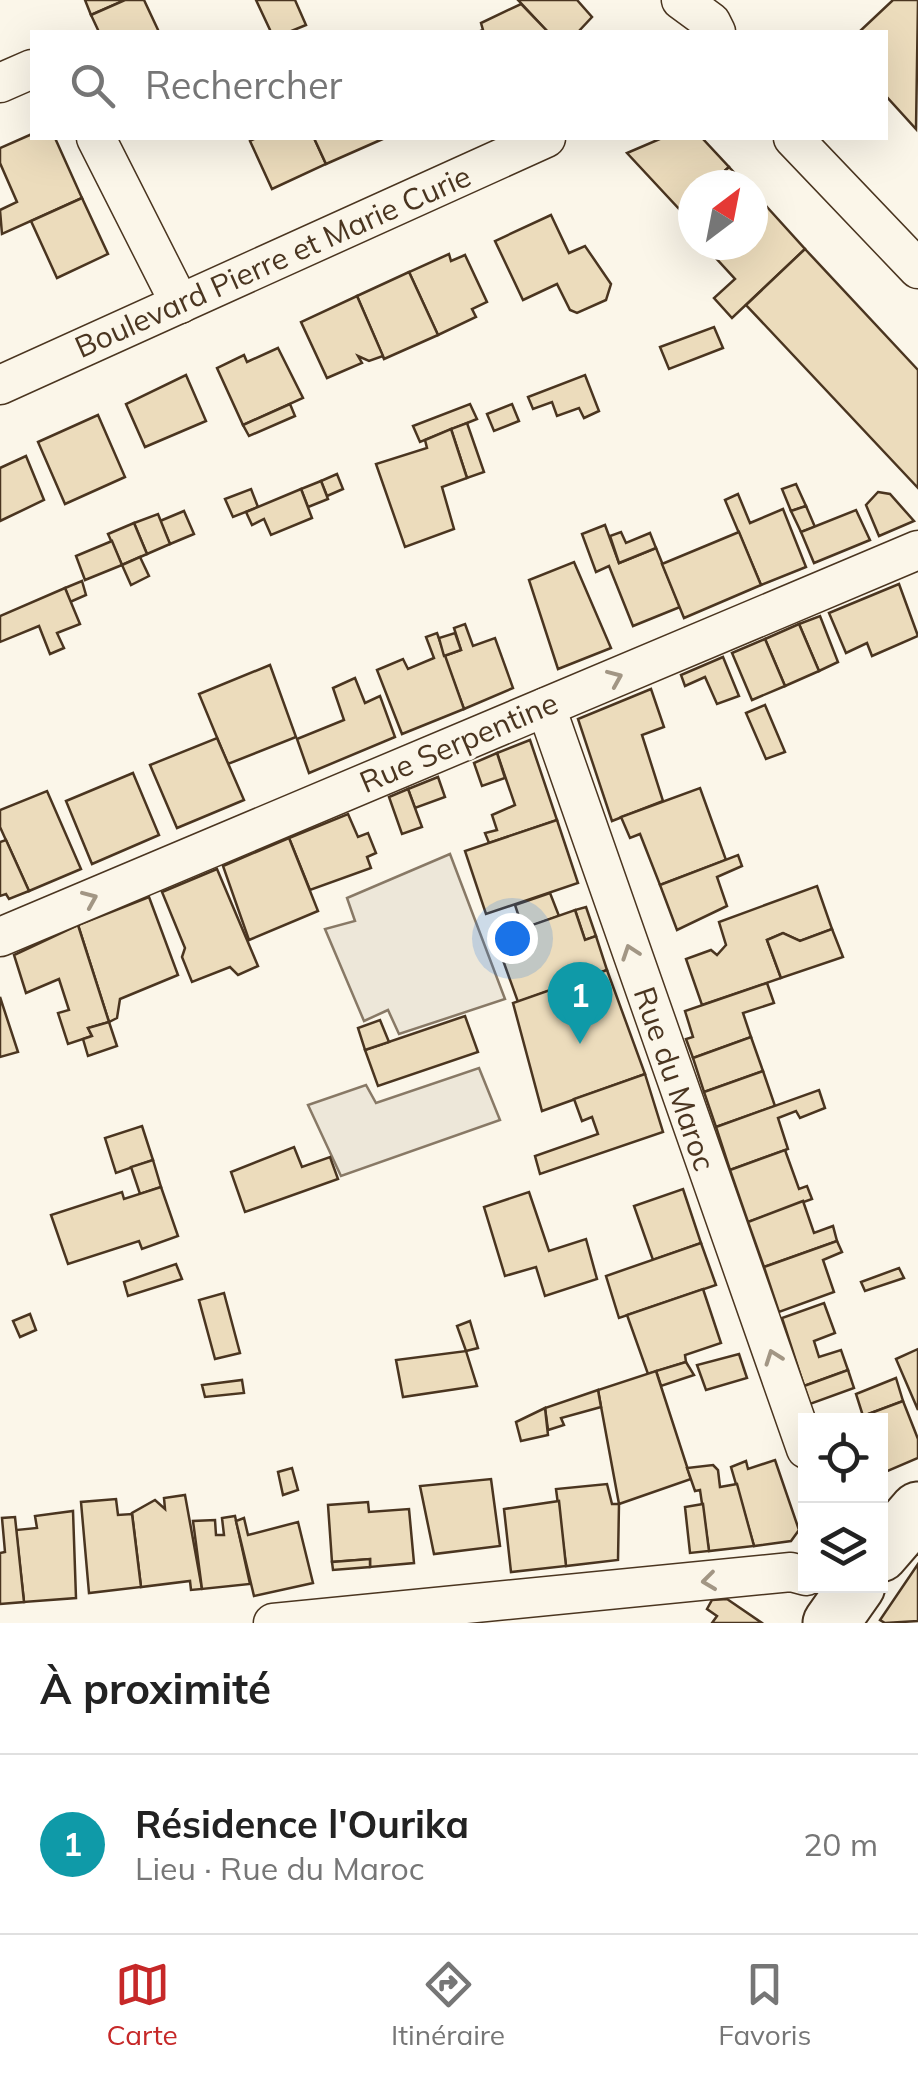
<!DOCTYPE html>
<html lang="fr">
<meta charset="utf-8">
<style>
:root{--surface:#fff;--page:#f2f2f2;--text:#222;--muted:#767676;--line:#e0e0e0;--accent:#c62828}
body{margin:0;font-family:Mulish,sans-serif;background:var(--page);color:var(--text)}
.controls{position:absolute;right:30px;bottom:30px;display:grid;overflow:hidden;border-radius:0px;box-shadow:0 10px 40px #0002}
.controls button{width:90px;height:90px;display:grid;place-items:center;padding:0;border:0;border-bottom:2px solid var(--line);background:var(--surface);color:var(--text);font:50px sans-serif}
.compass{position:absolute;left:678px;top:170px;width:90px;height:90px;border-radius:50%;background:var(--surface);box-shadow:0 10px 40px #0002;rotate:32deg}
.you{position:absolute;left:512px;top:938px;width:35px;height:35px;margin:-25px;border:8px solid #fff;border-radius:50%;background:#1a73e8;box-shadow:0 0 0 15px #1a73e833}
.badge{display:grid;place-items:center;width:65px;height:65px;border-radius:50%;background:var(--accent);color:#fff;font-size:32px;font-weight:700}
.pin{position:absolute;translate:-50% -82px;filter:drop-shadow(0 2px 5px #0008)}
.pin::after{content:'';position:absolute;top:52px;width:35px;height:30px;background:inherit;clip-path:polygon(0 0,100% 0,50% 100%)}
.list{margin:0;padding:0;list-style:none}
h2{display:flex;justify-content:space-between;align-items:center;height:130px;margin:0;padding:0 40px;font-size:42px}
h2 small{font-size:32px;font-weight:400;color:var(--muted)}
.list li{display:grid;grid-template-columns:65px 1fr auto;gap:30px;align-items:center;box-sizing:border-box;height:180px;padding:0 40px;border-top:2px solid var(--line)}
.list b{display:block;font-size:38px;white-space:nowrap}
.list p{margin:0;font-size:32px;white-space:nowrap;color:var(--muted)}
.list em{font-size:32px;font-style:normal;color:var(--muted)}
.icon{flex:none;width:55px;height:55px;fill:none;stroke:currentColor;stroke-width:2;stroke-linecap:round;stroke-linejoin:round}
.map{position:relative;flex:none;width:918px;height:1623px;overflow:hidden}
.search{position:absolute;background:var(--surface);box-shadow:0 10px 40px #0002;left:30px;right:30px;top:30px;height:110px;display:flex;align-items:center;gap:25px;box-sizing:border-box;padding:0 35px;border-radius:0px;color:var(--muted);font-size:38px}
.sheet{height:310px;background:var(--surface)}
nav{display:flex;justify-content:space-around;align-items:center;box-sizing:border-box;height:140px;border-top:2px solid var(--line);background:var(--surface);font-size:28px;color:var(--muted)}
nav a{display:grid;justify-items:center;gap:5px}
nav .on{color:var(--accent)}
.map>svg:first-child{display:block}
.parking{fill:#ede7d9;stroke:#887966;stroke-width:2.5}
.building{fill:#ecdcbc;stroke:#4a3520;stroke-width:2.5}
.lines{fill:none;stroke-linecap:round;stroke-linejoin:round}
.street-casing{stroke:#4a3520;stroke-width:41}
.secondary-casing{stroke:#4a3520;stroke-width:59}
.street{stroke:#fbf6e9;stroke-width:38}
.secondary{stroke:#fbf6e9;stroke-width:55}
.oneway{stroke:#a29684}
.labels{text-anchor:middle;stroke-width:8;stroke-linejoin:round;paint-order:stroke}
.street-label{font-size:30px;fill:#4a3520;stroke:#fbf6e9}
</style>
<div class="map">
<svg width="918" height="1623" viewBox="0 0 918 1623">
<rect width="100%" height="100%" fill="#fbf6e9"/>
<g class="parking">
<polygon points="450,854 505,999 399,1034 388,1010 364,1021 325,929 355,921 347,898"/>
<polygon points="479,1068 500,1120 341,1176 308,1105 366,1085 376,1103"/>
</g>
<g class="building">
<polygon points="85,0 125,0 91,15"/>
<polygon points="125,0 144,0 159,32 99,32 91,15"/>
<polygon points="256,0 295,0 306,25 289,32 271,32"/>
<polygon points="518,0 577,0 592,17 578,32 548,32"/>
<polygon points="893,0 918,0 916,129 886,96 886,32 859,32"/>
<polygon points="521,4 548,32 478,32 483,30 481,23"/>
<polygon points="32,134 32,138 55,138 82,198 2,234 0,210 17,202 0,163 0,148"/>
<polygon points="256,138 314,138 326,164 272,189 250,141"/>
<polygon points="314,138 385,138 326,164"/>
<polygon points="662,138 702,138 729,167 709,185 693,185 693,200 681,211 627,153"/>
<polygon points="729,167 746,185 709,185"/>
<polygon points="82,198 108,254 57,278 31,221"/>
<polygon points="767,207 805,249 732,318 714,298 735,279 714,256 726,245 753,245 753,220"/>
<polygon points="551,215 569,253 585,246 611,284 606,300 577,313 570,310 557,284 523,300 495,241"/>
<polygon points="805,249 918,370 918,488 746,305"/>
<polygon points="449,254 451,261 465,255 487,302 472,309 476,317 438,335 409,272"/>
<polygon points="409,272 438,335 384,359 357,296"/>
<polygon points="357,296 383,356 369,361 358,356 362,363 327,378 301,322"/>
<polygon points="714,327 723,348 669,369 660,347"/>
<polygon points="278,348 303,398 243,425 217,368 244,355 247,362"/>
<polygon points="186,375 206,421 145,447 126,404"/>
<polygon points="585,375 599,411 584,418 579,408 557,416 552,402 533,409 528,397"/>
<polygon points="290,404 295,416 249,436 243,425"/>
<polygon points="470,404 477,419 420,442 413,426"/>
<polygon points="512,404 519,421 494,431 487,414"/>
<polygon points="98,415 125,477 65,504 38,442"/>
<polygon points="467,423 484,472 467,478 451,429"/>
<polygon points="451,429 467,478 442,487 454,529 405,547 376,464 427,448 425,440"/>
<polygon points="26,456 44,500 0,521 0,468"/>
<polygon points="337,474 343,489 327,496 321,481"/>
<polygon points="321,481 328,499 308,507 301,489"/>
<polygon points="796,484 806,506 791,511 782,489"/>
<polygon points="251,489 258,507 233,517 225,499"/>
<polygon points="301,489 312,518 271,535 264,519 252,525 246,512"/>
<polygon points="878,492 890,494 914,521 879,536 866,505"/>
<polygon points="738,494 750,523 783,509 806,567 761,585 725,500"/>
<polygon points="806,506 815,527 801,532 791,511"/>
<polygon points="856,510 870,540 814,563 801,532"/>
<polygon points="184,511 194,534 170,544 160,521"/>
<polygon points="158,514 170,544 147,554 134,523"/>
<polygon points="134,523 147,554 122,565 108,534"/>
<polygon points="605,525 619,563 656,548 680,607 633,626 609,566 596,572 582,534"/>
<polygon points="621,532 626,543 650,533 656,548 619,563 610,536"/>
<polygon points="739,532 761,585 684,618 662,564"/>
<polygon points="112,541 122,565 85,580 76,556"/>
<polygon points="140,557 149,576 131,585 122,565"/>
<polygon points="574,562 611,648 558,669 529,580"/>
<polygon points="82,581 86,595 70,602 65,588"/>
<polygon points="899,584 918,636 872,656 867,643 846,653 829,613"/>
<polygon points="65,588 80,624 57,633 64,648 50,654 39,626 0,642 0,616"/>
<polygon points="820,616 838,662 819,671 799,624"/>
<polygon points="465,624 473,646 495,638 513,688 464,709 444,656 461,650 454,628"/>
<polygon points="799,624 819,671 785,686 765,639"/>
<polygon points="437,633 464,709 402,734 377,670 403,659 408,669 434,658 426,637"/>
<polygon points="455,633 461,650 444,656 439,638"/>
<polygon points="765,639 785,686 752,700 732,653"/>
<polygon points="723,657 739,696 717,704 705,677 685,686 681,675"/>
<polygon points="270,665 296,737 228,764 199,694"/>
<polygon points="355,678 365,703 380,696 395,737 309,773 297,739 344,720 333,688"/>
<polygon points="651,689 664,727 642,735 663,801 612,821 578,719"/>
<polygon points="765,705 785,752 766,759 746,713"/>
<polygon points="217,738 244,800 177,828 150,765"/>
<polygon points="530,740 557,820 489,843 485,833 497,830 492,815 515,805 497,753"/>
<polygon points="497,753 505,778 482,786 474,763"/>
<polygon points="133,773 159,835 92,864 66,801"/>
<polygon points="438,777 445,797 415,808 408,789"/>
<polygon points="700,788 726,860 660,885 640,834 630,838 621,817"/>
<polygon points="408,789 422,827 402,834 389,797"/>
<polygon points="47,791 81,869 29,891 0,827 0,810"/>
<polygon points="348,814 358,837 368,833 376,853 367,857 371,868 310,890 289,838"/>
<polygon points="557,820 578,883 486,914 465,851"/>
<polygon points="289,838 318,911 249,940 223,866"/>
<polygon points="6,840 29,891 9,899 6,894 0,896 0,842"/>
<polygon points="738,855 742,866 717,877 727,906 677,930 660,885"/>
<polygon points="217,869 258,966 238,975 230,967 192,982 182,957 185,948 162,892"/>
<polygon points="817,886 832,929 800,941 783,933 767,940 781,978 702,1005 686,959 711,950 717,955 726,945 719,922"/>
<polygon points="550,893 559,916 523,929 515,905"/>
<polygon points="149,897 178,975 120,999 117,1018 109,1022 78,925"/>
<polygon points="586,907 596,936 585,940 575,910"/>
<polygon points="575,910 585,940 596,936 607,970 518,1002 495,938"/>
<polygon points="78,925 109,1022 88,1028 92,1036 68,1044 58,1013 69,1010 59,979 26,993 14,955"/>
<polygon points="832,929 843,957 781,978 767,940 783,933 800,941"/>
<polygon points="607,970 645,1074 542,1111 513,1003"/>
<polygon points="767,983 774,1003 743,1013 751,1037 693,1058 686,1039 693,1037 685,1011"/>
<polygon points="0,997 18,1052 0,1057"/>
<polygon points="465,1016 478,1052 378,1086 365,1050"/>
<polygon points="380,1020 389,1042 365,1050 358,1028"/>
<polygon points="109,1022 117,1046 88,1056 83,1039 92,1036 88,1028"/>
<polygon points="751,1037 763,1071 704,1092 693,1058"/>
<polygon points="763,1071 775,1106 716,1127 704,1092"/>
<polygon points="645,1074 663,1132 540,1174 535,1156 598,1134 592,1117 582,1121 574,1099"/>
<polygon points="819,1090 825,1108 800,1118 796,1111 778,1118 788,1149 730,1170 716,1127"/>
<polygon points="142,1126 153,1160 116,1173 105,1138"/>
<polygon points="294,1147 302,1167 330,1157 338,1179 245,1212 231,1172"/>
<polygon points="785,1150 799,1189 807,1186 812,1199 748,1222 730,1170"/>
<polygon points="153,1160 161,1187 140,1194 131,1167"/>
<polygon points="161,1187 178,1236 142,1249 139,1241 68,1264 51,1215 122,1192 124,1199"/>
<polygon points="683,1189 701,1243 653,1260 634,1206"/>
<polygon points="529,1192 549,1251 586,1239 597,1279 545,1296 536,1267 505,1276 484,1207"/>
<polygon points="803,1201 814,1233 833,1226 837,1241 764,1267 748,1222"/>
<polygon points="837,1241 842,1252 823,1260 834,1292 779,1312 764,1267"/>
<polygon points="701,1243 716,1285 619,1318 606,1276"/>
<polygon points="176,1264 182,1279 128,1296 124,1282"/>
<polygon points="899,1268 904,1278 865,1291 861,1282"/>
<polygon points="703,1289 721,1343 685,1355 686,1362 648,1374 627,1315"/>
<polygon points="224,1293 240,1353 215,1359 199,1300"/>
<polygon points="824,1303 835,1333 814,1341 819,1357 841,1350 848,1370 804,1386 782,1318"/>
<polygon points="30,1314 36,1330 20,1337 13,1321"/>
<polygon points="470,1321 478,1348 466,1351 457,1326"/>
<polygon points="918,1349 918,1410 896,1359"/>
<polygon points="466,1351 477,1386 403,1397 396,1360"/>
<polygon points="739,1354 747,1378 706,1390 697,1365"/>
<polygon points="686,1362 694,1375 661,1386 656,1371"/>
<polygon points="848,1370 854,1388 810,1404 804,1386"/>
<polygon points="656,1371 691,1479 619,1504 598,1390"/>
<polygon points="896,1378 903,1401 863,1416 856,1394"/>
<polygon points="242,1380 244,1393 205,1397 202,1385"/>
<polygon points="598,1390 601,1407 561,1418 564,1425 548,1430 545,1408"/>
<polygon points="903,1401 918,1439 918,1458 883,1473 880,1420 865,1420 863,1416"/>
<polygon points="545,1408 548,1435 521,1441 516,1422"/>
<polygon points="775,1460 799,1530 791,1541 754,1546 731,1467 746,1461 748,1469"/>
<polygon points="713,1465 718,1470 720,1487 737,1484 754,1546 709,1551 700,1490 695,1491 687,1468"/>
<polygon points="292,1468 298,1490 283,1495 278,1472"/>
<polygon points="491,1479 500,1546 434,1554 420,1486"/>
<polygon points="607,1484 612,1504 619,1504 618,1560 566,1566 556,1489"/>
<polygon points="185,1495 202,1589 191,1590 190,1581 141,1587 132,1513 155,1500 165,1509 164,1498"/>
<polygon points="116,1499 118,1515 132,1514 141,1587 89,1593 81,1502"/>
<polygon points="559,1501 566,1566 511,1572 504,1509"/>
<polygon points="368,1502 369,1512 409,1509 414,1563 370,1567 370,1559 332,1562 328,1505"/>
<polygon points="703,1504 709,1551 690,1553 685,1507"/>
<polygon points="73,1511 76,1598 24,1602 16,1530 37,1528 35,1516"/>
<polygon points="235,1516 250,1584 202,1589 193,1521 215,1520 216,1535 224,1535 222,1518"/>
<polygon points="15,1517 24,1602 0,1604 0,1553 5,1552 2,1518"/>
<polygon points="244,1518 248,1535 298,1522 313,1583 254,1596 236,1521"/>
<polygon points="370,1559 370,1567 333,1570 332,1562"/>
<polygon points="918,1564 918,1621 885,1623 880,1620"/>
<polygon points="727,1599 762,1623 712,1623 717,1616 707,1609 712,1600"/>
</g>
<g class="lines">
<defs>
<g id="street">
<polyline points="681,0 711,22 716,32"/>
<polyline points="0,83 32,69"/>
<polyline points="96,138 180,304"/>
<polyline points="793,138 918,269"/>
<polyline points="0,385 546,138"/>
<polyline points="546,707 806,1449"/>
<polyline points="0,937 918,550"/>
<polyline points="273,1623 791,1572 806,1576"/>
</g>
<g id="secondary">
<polyline points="880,1554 918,1510"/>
<polyline points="831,1623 857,1586"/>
</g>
</defs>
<use href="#street" class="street-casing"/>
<use href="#secondary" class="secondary-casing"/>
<use href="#street" class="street"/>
<use href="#secondary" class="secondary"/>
</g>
<defs><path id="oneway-chevron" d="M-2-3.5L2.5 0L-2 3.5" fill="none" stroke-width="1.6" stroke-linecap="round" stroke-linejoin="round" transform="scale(2.5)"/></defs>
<g class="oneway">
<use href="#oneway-chevron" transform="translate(615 678) rotate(-23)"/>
<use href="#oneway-chevron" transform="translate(90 899) rotate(-23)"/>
<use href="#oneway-chevron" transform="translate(630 952) rotate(-109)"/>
<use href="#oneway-chevron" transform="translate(773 1357) rotate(-110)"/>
<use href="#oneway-chevron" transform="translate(709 1581) rotate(173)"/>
</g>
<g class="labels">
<g class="street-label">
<text transform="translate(273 262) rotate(-24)" y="10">Boulevard Pierre et Marie Curie</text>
<text transform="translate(459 743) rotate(-23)" y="10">Rue Serpentine</text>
<text transform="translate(674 1079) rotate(71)" y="10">Rue du Maroc</text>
</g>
</g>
</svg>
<div class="controls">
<button><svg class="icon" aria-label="locate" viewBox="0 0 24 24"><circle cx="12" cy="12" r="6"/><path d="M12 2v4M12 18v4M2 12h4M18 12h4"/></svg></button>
<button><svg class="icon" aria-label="layers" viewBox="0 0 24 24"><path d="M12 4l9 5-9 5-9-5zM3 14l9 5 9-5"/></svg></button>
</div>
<svg class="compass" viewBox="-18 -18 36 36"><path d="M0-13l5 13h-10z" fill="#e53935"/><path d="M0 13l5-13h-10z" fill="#767676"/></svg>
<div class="you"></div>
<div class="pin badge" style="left:580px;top:1044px;background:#0f9aa8">1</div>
<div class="search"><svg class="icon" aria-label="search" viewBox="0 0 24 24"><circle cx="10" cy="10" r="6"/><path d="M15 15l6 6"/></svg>Rechercher</div>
</div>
<section class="sheet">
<h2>À proximité<small></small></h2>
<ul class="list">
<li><span class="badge" style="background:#0f9aa8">1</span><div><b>Résidence l'Ourika</b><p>Lieu · Rue du Maroc</p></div><em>20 m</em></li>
</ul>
</section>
<nav>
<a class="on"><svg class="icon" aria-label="map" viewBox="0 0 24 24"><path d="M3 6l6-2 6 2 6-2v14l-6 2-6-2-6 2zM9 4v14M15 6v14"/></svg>Carte</a>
<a><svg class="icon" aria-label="directions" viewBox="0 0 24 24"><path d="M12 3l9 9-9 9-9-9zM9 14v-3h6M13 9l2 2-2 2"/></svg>Itinéraire</a>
<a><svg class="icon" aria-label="saved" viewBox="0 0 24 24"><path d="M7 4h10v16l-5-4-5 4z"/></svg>Favoris</a>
</nav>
